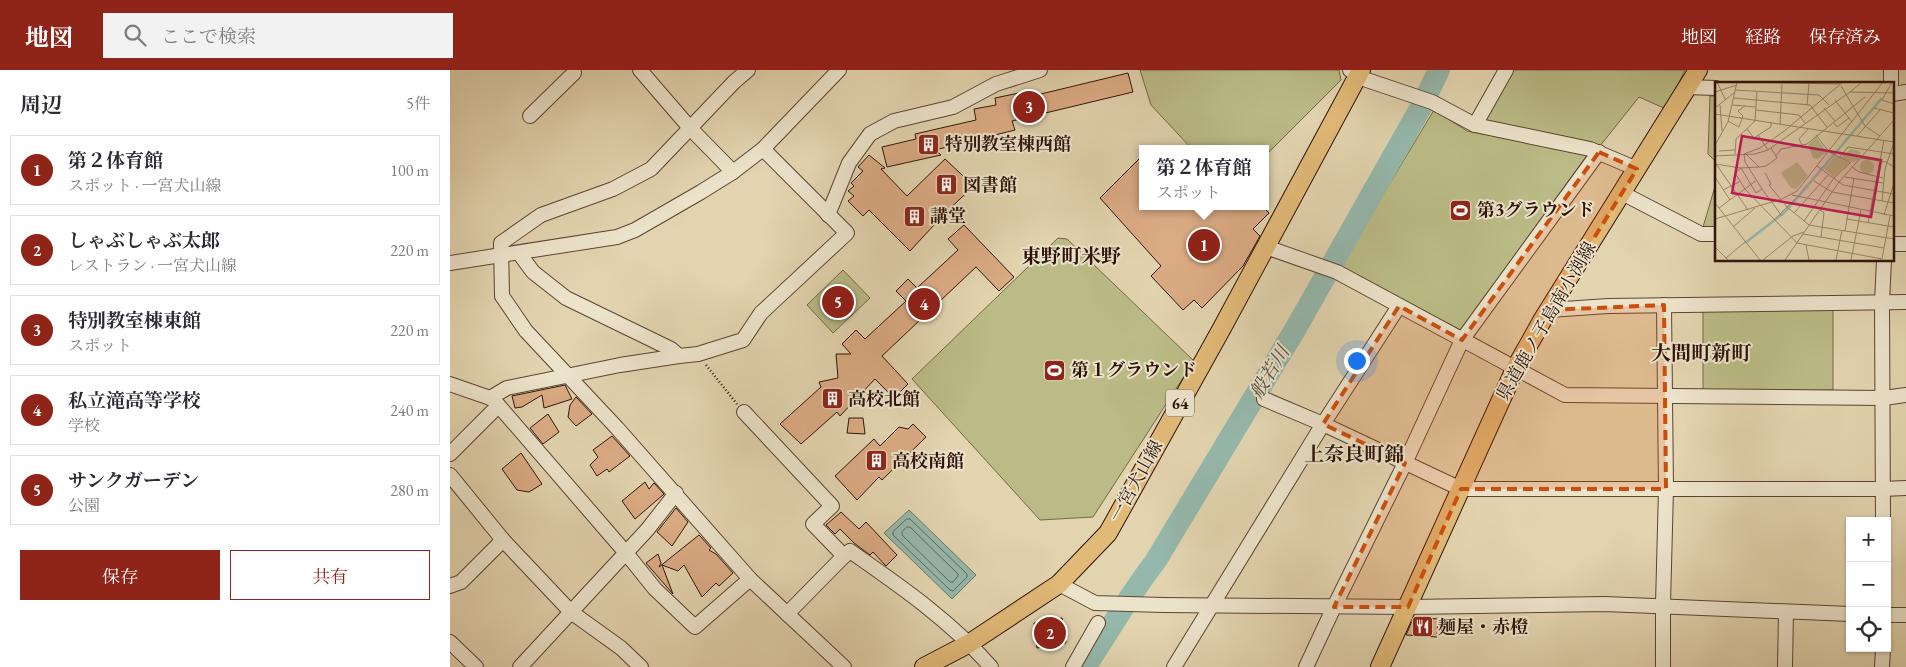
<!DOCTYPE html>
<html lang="ja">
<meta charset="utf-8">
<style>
:root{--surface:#fff;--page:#f2f2f3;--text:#2b2b33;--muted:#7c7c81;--line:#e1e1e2;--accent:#8f2418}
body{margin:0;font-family:"EB Garamond","Noto Serif JP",serif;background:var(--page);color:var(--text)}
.controls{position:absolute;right:15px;bottom:15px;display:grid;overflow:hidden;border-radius:0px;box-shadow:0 1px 4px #0004}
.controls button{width:45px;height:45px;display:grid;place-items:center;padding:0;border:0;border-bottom:1px solid var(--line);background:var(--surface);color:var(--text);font:25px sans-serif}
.you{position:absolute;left:906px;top:290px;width:18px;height:18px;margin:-12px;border:4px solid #fff;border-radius:50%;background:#1a73e8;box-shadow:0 0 0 8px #1a73e833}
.badge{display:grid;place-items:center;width:32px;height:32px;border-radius:50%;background:var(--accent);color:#fff;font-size:16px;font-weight:700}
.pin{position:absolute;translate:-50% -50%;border:2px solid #fff;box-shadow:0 1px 5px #0006}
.popup{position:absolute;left:689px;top:75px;width:130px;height:65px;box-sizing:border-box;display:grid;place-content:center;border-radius:0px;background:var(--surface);filter:drop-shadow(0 1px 4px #0005);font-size:16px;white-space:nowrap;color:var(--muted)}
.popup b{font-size:19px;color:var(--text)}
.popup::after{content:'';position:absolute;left:50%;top:100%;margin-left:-10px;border:10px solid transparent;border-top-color:var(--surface)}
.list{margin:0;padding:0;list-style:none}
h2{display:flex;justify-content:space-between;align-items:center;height:65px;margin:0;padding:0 20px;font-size:21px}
h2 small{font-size:16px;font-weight:400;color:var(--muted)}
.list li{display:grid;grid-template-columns:32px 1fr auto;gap:15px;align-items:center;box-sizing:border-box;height:70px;margin:0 10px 10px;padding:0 10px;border:1px solid var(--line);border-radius:0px}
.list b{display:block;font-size:19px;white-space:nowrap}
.list p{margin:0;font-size:16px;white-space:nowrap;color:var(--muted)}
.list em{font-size:16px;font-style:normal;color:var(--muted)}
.actions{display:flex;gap:10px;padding:15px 20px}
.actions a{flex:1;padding:11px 0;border:1px solid var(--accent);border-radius:0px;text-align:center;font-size:18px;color:var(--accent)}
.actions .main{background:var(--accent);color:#fff}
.icon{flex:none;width:28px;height:28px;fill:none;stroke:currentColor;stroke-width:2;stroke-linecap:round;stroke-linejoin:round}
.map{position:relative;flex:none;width:1456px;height:597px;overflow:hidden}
header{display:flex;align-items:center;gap:30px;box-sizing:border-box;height:70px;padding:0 25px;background:var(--accent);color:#fff}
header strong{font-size:24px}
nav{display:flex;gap:28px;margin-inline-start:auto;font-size:18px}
.search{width:350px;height:45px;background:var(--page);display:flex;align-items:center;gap:12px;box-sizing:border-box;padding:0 18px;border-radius:0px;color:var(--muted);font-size:19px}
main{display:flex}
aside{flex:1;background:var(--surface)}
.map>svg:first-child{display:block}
.green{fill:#babb86;stroke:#746747}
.water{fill:#95b8ac;stroke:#6c766a}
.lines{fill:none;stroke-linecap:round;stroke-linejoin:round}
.shore{stroke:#62665a;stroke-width:1}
.river{stroke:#95b8ac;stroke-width:22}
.building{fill:#dbab84;stroke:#2f1308}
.minor-casing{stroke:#5c4332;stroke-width:16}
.major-casing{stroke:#2f1308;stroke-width:20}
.path{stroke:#2f1308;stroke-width:2.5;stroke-dasharray:1 2.5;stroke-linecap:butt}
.minor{stroke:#ece3cb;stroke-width:14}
.major{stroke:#e1ba78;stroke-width:18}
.marked{fill:#cc4e0b;fill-opacity:0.2;stroke:#cc4e0b;stroke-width:4;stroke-dasharray:10 6;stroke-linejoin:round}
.labels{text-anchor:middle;stroke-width:4;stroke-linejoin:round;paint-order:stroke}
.shield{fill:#ece3cb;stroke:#685142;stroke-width:1}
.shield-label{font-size:16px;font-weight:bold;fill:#2f1308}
.poi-label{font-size:18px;font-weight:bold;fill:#2f1308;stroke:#ece3cb;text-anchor:start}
.street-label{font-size:18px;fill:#2f1308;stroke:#ece3cb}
.water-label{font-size:19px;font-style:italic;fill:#534d41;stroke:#ece3cb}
.quarter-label{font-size:20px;font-weight:bold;fill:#2f1308;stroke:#ece3cb}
.inset-river{fill:none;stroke:#95b8ac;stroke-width:2.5}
.inset-road{fill:none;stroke:#9a876c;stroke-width:1}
.view{fill:#c2185b;fill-opacity:0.15;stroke:#c2185b;stroke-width:2.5}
.inset-edge{fill:none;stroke:#2f1308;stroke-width:2.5}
</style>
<header>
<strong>地図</strong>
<div class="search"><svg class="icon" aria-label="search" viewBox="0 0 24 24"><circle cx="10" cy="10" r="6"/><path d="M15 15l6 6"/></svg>ここで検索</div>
<nav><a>地図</a><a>経路</a><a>保存済み</a></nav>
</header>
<main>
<aside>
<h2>周辺<small>5件</small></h2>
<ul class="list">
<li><span class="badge">1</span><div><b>第２体育館</b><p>スポット · 一宮犬山線</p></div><em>100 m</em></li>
<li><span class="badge">2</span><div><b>しゃぶしゃぶ太郎</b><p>レストラン · 一宮犬山線</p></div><em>220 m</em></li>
<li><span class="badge">3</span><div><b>特別教室棟東館</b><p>スポット</p></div><em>220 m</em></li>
<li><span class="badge">4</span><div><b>私立滝高等学校</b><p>学校</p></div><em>240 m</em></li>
<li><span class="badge">5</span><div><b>サンクガーデン</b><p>公園</p></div><em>280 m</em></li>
</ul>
<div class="actions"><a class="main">保存</a><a>共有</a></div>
</aside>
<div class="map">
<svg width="1456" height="597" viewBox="0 0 1456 597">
<rect width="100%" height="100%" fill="#e2d4af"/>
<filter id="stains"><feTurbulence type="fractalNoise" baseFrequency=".004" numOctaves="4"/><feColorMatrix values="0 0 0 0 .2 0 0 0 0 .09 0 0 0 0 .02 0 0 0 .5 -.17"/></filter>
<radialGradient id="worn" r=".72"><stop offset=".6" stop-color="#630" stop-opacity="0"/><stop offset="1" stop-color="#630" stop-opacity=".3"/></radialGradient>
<g class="green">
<polygon points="690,0 889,0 891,10 815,86 815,79 742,79 701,35"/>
<polygon points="1062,0 1235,0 1216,39 1189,27 1150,76 1034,51"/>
<polygon points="1260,26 1266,26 1266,92 1258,84"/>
<polygon points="984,40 1017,61 1138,84 1010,261 890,196"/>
<polygon points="1266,113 1266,158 1253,157"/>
<polygon points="608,168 617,169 744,291 643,447 590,450 462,309"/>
<polygon points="393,200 420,228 383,263 357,235"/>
<polygon points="1253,239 1383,239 1383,320 1253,321"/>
</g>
<polygon class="water" points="459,440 526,505 502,529 434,463"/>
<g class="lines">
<g class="shore">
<polygon points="457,449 460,449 517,504 517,507 503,521 500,520 443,465 443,462"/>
<polygon points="457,457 460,457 508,504 508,506 503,512 500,512 452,465 452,462"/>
</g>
<path class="river" d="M635 597C659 562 679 525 705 492L846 258 971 37 989 0"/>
</g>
<g class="building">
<polygon points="678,3 683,22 562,51 565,60 485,80 491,85 437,97 432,77 466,69 465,64 526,50 524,39 546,35 545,28 569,23 570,29"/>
<polygon points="419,85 435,98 431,99 457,126 495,89 524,116 497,141 460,181 419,140 413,146 398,131 404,126 398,121 404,116 401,113 413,101 408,97"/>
<polygon points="693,85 693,136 812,136 819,143 803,159 810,166 793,196 752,238 744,230 733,240 701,206 711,196 650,128"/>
<polygon points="514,155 564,207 549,221 526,197 432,286 458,314 444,328 425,309 390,346 387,342 351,374 330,354 371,317 369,312 388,308 386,284 401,284 392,274 406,260 415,269 456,231 446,221 458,209 467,218 508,180 498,169"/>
<polygon points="115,315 122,329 94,338 92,325 72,337 65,338 62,326"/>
<polygon points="126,327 142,344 126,356 118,347 120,335"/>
<polygon points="98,344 109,362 93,374 80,358"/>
<polygon points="399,348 413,348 415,364 397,363"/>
<polygon points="463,354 476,367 432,410 429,407 407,430 385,406 424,369 430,376 449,357 458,359"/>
<polygon points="162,366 180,386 159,402 157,399 147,406 140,395 148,387 143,380"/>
<polygon points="71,383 92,414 79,422 67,420 52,399"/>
<polygon points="195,412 199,419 204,413 214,424 185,449 172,431"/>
<polygon points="226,438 238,452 222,476 207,462"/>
<polygon points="391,442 409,459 416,452 447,485 436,496 423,482 420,485 404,473 390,459 385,464 376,455"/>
<polygon points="249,465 261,478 259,480 266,484 283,503 269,516 266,513 252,527 234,495 228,501 212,495 223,524 196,493 208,484 211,493 209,497"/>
<polygon points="964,547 988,549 987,567 956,565"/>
<polygon points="612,548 616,573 587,578 584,553"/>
</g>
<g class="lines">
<defs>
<g id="minor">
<polyline points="190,0 240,58 283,102"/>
<polyline points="900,0 908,7 982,32 1025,55 1140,79 1187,99"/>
<polyline points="1441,14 1441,0"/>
<polyline points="1237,17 1266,18"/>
<polyline points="1442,24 1456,22"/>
<polyline points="80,46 124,3"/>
<polyline points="1025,55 1056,0"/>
<polyline points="1172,123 1251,164 1266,164"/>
<polyline points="378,145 399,93 420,64 444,51 503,37 546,14 590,0"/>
<polyline points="1442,174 1456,174"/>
<polyline points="816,177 887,202 1115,325 1434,328 1456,325"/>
<polyline points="69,183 83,202 116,228 221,279 229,286 248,284 293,270 311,243 397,163 313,79"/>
<polyline points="0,193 167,167 185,160 251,122 283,102 313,79 389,0"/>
<polyline points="1099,240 1158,236 1456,232"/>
<polyline points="0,314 43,329 176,483 205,519 245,557 300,509 167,358 76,261 52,226 51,173 91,145 163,119 201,99 284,12 298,0"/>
<polyline points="40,328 57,318 170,295 229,286"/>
<polyline points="814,329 873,354 1011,419 1433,419 1456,418"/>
<path d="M294 342 382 436 363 454 394 486 400 481C450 516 501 551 541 597"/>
<polyline points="0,384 48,336"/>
<polyline points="0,405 53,470 121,542 171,578 191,597"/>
<polyline points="1433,451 1432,232 1434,190"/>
<polyline points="300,509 394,597"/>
<polyline points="609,514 645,533 713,535 958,537 1155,534 1400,544"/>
<polyline points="0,516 11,512 53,470"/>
<polyline points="337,544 394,486"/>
<polyline points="1437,545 1456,545"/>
<polyline points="0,572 26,597"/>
<polyline points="70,597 197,460 226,423"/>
<polyline points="623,597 648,553"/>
<polyline points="724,597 873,354 949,236"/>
<polyline points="856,597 884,537 955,393 1012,270 1149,82"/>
<polyline points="1213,597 1213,535 1216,419 1214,235"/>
<polyline points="1335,597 1336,542"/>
<polyline points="1432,597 1433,578"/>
</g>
<g id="major">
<polyline points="474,597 520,573 609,514 658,463 772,258 911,0"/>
<polyline points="930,597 1065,299 1093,249 1248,0"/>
</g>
</defs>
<use href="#minor" class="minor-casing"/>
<use href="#major" class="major-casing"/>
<polyline class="path" points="256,295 287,334"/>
<use href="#minor" class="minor"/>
<use href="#major" class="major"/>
</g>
<path class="marked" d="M1149 82 1187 99 1099 240 1214 235 1216 419H1011L958 537H884L955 393 873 354 949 236 1012 270Z"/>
<defs>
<symbol id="building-square" viewBox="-11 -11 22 22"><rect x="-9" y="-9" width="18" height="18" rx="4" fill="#8f2418" stroke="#ece3cb"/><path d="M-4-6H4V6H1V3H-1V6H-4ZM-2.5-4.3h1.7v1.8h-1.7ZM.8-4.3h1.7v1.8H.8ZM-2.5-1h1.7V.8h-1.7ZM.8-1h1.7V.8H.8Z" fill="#fff"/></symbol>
<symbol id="stadium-square" viewBox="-11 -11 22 22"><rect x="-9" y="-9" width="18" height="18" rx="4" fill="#8f2418" stroke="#ece3cb"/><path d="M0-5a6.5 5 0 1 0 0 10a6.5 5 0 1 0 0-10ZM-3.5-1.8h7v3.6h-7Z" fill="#fff"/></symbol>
<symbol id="restaurant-square" viewBox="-11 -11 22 22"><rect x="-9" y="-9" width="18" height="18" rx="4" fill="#8f2418" stroke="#ece3cb"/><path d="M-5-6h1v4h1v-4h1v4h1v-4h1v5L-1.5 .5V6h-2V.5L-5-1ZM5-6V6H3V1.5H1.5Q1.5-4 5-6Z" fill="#fff"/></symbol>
</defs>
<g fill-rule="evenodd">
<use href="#building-square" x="466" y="62" width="25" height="25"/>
<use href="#building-square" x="484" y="102" width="25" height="25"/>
<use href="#stadium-square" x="998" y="128" width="25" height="25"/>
<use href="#building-square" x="452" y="134" width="25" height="25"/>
<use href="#stadium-square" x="592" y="288" width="25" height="25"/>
<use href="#building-square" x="370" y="316" width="25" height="25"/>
<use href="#building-square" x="414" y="378" width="25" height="25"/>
<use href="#restaurant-square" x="960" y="544" width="25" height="25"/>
</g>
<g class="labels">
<rect class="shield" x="716" y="319.5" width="28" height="27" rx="4"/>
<g class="shield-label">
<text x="730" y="339">64</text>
</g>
<g class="poi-label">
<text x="495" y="80">特別教室棟西館</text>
<text x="513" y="121">図書館</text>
<text x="1027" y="146">第3グラウンド</text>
<text x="480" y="152">講堂</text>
<text x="621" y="306">第１グラウンド</text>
<text x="398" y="335">高校北館</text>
<text x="442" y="397">高校南館</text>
<text x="988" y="563">麺屋・赤橙</text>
</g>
<g class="street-label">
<text transform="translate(1096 251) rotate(-60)" y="6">県道鹿ノ子島南小渕線</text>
<text transform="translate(686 411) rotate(-61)" y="6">一宮犬山線</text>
</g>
<g class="water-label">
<text transform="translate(819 302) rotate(-59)" y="7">般若川</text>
</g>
<g class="quarter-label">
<text x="621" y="193">東野町米野</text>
<text x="1251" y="290">大間町新町</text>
<text x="904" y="391">上奈良町錦</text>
</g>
</g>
<g transform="translate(1265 12)">
<rect width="179" height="179" fill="#e2d4af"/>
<path d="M101 55 112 70 102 77 98 76 93 63ZM136 67 146 70 143 78 136 80 125 76ZM120 74 134 81 119 95 109 87ZM145 85a7 7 0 1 1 14 0a7 7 0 1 1-14 0ZM82 80 93 94 81 107 76 106 66 91Z" fill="#babb86"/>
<path class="inset-river" d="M30 161 70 130 167 16"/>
<path class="inset-road" d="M2 0 10 17M26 0 125 2M177 0 167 18 179 22M126 4 150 44 165 54M20 8 104 13 114 23M0 10 22 3M135 10 147 0M19 16 95 23 112 45M120 18 137 40M5 23 7 49M18 23 41 25M92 23 94 2M0 26 20 10M109 26 120 39M159 26 179 31M41 28 84 33 90 41M0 32 179 60M13 39 24 45 28 34 23 29 30 24M118 40 122 45 134 36M65 43 67 2M32 47 39 56 56 45V41M43 53 53 68M101 53 114 70 136 81M142 54 165 28M0 63 13 40 22 0M87 63 84 57 93 47M4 69 20 68M20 72 21 57 40 39 42 10M29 72 45 66 68 50 128 0M31 72 44 85 51 84 62 76 56 66M0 74 40 72 53 68 135 10 179 11M61 74 66 67 92 62 150 15M124 76 133 65 179 72M145 76 171 80 179 85M0 82 26 86 41 111 47 107 30 80 29 72M1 82 33 128M102 84 128 103 179 112M137 85 144 90 168 96M26 86 20 91 30 107 82 161 167 177M26 86 44 85M50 91 56 102 54 103 72 125 94 143 179 157M0 95 15 118M130 95 168 101M99 99 117 110 179 121M47 107 67 134M8 108 24 100M77 113 179 134M167 119 170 87 179 60M0 121 45 178M4 126 42 98M105 128 109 131 106 155M79 131 114 92M169 133 179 101M0 137 67 117 82 109 168 0M132 137 179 145M59 138 80 117M89 139 119 96 135 81M153 141 169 58M18 145 40 126M130 149 139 96M88 152 169 166M91 163 94 178M0 165 13 178M11 176 30 160M167 177 175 134M48 178 78 154 89 150M70 178 124 100 179 38M121 178 127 148M136 178 146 128"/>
<path class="view" d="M27 54 166 78 156 135 17 111Z"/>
<rect width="179" height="179" class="inset-edge"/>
</g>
<rect width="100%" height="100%" filter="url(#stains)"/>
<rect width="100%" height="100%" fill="url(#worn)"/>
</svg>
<div class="controls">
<button>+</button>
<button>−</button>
<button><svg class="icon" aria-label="locate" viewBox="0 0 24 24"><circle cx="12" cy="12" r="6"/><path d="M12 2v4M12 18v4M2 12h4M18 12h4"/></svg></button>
</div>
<div class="you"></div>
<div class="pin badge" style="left:754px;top:175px">1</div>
<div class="popup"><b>第２体育館</b>スポット</div>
<div class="pin badge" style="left:600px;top:563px">2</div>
<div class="pin badge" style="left:579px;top:37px">3</div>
<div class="pin badge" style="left:474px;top:234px">4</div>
<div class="pin badge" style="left:388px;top:232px">5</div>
</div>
</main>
